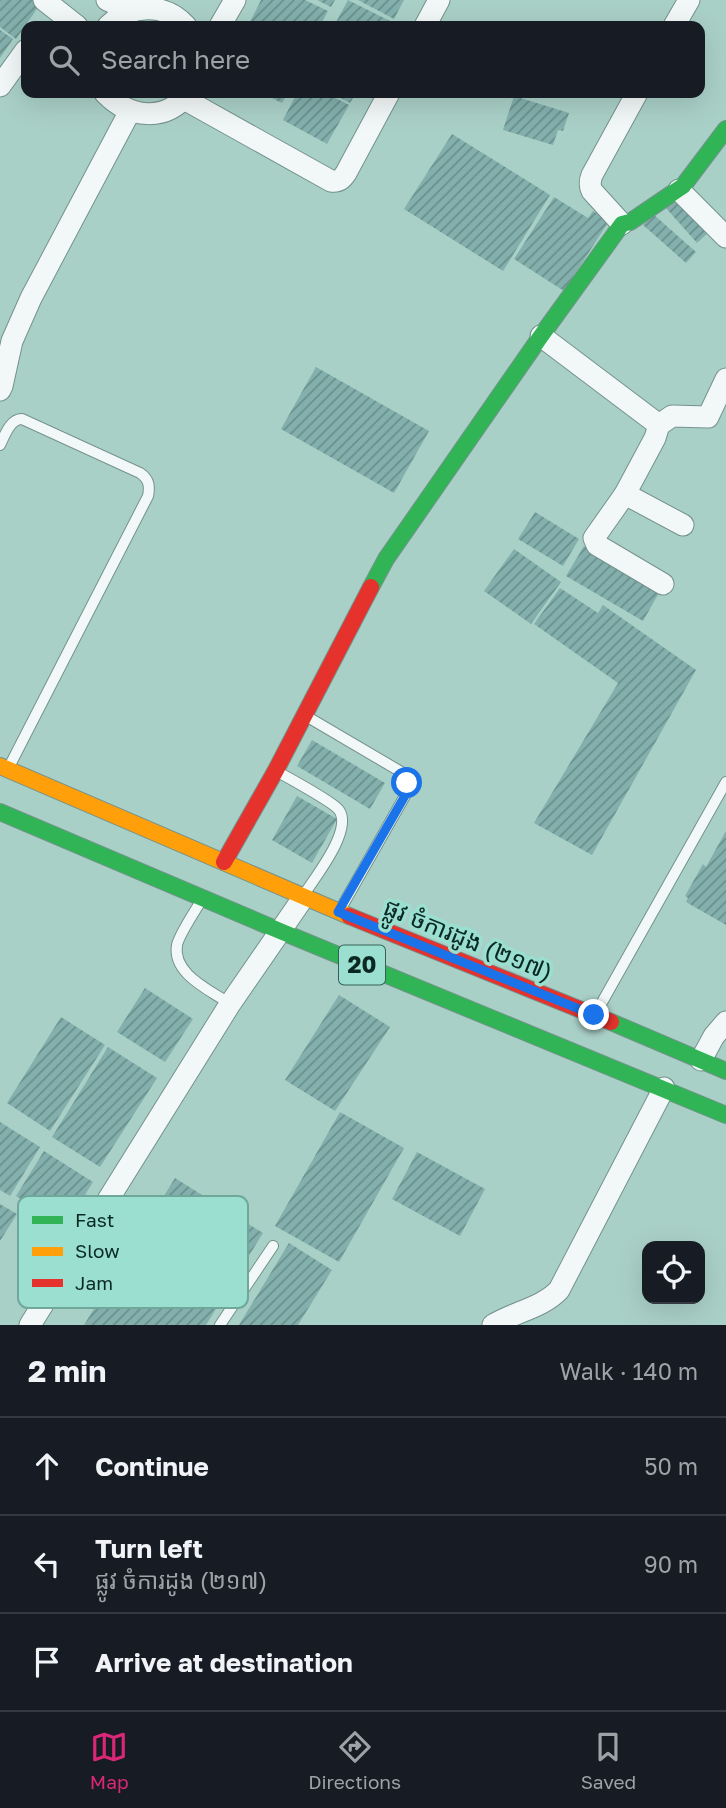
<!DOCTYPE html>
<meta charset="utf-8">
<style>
:root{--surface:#171b24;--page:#242831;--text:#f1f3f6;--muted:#9ea1a6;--line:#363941;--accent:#db2777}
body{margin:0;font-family:"Golos Text","Noto Sans Khmer",sans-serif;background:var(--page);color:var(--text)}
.controls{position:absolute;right:21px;bottom:21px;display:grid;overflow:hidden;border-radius:14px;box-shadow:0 7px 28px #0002}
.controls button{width:63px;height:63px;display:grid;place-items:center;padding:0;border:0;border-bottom:2px solid var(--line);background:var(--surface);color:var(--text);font:35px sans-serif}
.stop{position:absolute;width:21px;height:21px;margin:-16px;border:5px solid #1a73e8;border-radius:50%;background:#fff}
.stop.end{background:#1a73e8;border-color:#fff;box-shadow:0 2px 7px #0008}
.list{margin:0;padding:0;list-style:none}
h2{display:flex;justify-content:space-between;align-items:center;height:91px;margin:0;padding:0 28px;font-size:30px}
h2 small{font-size:23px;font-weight:400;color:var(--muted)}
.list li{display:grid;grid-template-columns:46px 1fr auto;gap:21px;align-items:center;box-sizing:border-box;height:98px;padding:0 28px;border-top:2px solid var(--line)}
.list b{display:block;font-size:26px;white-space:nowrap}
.list p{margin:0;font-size:23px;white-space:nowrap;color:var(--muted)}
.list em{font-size:23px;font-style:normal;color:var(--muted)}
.icon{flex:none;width:38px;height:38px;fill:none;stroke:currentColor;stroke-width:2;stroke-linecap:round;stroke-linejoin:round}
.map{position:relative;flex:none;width:726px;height:1325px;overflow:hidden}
.search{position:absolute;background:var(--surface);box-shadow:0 7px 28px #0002;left:21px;right:21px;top:21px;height:77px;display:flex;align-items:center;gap:18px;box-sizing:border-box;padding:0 24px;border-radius:14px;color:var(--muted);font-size:26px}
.sheet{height:385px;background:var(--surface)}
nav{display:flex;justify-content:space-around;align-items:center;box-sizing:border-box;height:98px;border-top:2px solid var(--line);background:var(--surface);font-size:19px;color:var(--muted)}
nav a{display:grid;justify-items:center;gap:4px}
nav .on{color:var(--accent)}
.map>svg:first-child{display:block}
.building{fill:url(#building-hatch)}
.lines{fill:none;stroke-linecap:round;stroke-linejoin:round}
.lane-casing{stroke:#74928c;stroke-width:12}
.street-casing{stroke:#74928c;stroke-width:23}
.fast-casing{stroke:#74928c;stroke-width:18}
.slow-casing{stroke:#74928c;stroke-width:18}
.jam-casing{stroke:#74928c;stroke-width:18}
.lane{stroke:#f2f8f7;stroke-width:10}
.street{stroke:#f2f8f7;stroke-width:21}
.fast{stroke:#30b455;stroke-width:16}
.slow{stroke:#ff9f0a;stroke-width:16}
.jam{stroke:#e5322d;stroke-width:16}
.route{stroke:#1a73e8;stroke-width:9}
.labels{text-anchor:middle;stroke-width:7;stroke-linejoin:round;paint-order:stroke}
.shield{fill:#9adfcf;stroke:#366057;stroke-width:2}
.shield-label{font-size:23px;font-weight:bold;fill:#0b2923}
.street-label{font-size:24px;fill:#0b2923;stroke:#9adfcf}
.key{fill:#9adfcf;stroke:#6fa89b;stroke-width:2}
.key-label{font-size:19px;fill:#0b2923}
</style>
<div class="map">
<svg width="726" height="1325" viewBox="0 0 726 1325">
<defs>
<pattern id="building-hatch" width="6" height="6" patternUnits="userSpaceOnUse" patternTransform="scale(1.75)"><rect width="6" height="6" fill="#83b0ad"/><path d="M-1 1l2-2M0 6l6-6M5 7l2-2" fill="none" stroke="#698f8c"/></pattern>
</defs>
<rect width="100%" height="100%" fill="#a9d0c7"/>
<g class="building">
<polygon points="0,0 37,0 41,3 16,39 0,27"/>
<polygon points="261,0 305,0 328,11 320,26 248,26"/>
<polygon points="317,0 335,0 331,7"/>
<polygon points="348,0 394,23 392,26 334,26"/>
<polygon points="358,0 404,0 394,19"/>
<polygon points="0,30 13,39 0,58"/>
<polygon points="261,93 288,93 282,103"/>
<polygon points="297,93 326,93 349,105 327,144 283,120"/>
<polygon points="331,93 356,93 350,103"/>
<polygon points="514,96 569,113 563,131 558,130 553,145 503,130"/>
<polygon points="452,134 550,195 503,271 404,209"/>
<polygon points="554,197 588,218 593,211 609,221 564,291 514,259"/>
<polygon points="678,197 709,232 697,243 665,207"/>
<polygon points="653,214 696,252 686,263 643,225"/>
<polygon points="316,367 429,431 394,493 281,429"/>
<polygon points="535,512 579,539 563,566 518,539"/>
<polygon points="584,546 660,591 643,621 566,576"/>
<polygon points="514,549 561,582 531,624 484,591"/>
<polygon points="560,588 598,613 603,605 696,670 592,855 534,823 618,683 534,624"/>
<polygon points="312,740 385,783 370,809 297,766"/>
<polygon points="297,796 337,819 312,863 272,840"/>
<polygon points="726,831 726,925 686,902 688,898 685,896 703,864 706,867"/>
<polygon points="145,988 193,1019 165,1062 117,1032"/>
<polygon points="339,995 390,1027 335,1111 285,1080"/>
<polygon points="61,1017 105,1045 50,1131 7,1103"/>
<polygon points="108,1047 157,1078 100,1167 52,1137"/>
<polygon points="340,1112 404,1148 339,1262 275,1226"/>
<polygon points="0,1122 40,1147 10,1196 0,1190"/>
<polygon points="44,1151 93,1182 65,1227 16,1196"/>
<polygon points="417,1152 485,1189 460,1236 392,1199"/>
<polygon points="175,1178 263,1233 206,1325 84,1325"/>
<polygon points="0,1204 17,1214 0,1241"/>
<polygon points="289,1243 332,1270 298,1325 239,1325"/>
</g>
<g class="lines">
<defs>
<g id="lane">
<path d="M0 445C5 435 10 419 22 419L140 473C149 479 150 486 148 496L9 767"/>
<polyline points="306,716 403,773 407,783 406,794 340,910"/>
<path d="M278 772C289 778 334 803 339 810 353 830 316 876 305 893"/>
<path d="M201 901C195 911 179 935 177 945 172 974 210 990 230 1004"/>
<polyline points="596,1013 726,782"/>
<polyline points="220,1325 273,1246"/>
</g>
<g id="street">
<polyline points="44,0 77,26"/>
<polyline points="107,0 131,11"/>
<path d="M108 26C131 4 164 2 186 26"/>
<polyline points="220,26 235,0"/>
<polyline points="425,26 439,0"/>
<polyline points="674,26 689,0"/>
<polyline points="0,86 26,50"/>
<path d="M105 93C129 118 165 123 189 93"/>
<path d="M184 99 331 181C339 182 342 179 346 173L389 93"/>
<polyline points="679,190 726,237"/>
<path d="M622 224 592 191C589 185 590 180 592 175L637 93"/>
<polyline points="541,336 659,425"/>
<polyline points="0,390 2,386 12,341 31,298 130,111"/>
<polyline points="625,494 683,525"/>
<polyline points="663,584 597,545 594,538 625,494 655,438 659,425 672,416 708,417 726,379"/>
<polyline points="701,1060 714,1036 726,1022"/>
<polyline points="30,1325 230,1004 303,898"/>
<path d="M493 1325C514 1312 542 1308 559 1290L664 1088"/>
</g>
<g id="fast">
<polyline points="371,587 386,559 541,336 622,224 630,222 683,186 726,129"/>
<polyline points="0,812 280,931 726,1115"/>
<polyline points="611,1022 726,1071"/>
</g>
<polyline id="slow" points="0,766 349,916"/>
<g id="jam">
<polyline points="224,862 276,770 371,587"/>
<polyline points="349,916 611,1022"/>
</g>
</defs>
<use href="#lane" class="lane-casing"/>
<use href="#street" class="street-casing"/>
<use href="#fast" class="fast-casing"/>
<use href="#slow" class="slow-casing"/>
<use href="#jam" class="jam-casing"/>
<use href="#lane" class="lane"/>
<use href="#street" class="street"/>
<use href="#fast" class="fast"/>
<use href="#slow" class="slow"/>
<use href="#jam" class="jam"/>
</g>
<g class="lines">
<polyline class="route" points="407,783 406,794 338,912 594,1015"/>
</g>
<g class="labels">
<rect class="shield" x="339" y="945.5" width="46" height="39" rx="5"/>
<g class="shield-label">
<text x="362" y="973">20</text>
</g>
<g class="street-label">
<text transform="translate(468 940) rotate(22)" y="8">ផ្លូវ ចំការដូង (២១៧)</text>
</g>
</g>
<rect x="18" y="1196" width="230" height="112" rx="10" class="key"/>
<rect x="32" y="1216" width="31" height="8" fill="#30b455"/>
<rect x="32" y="1247" width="31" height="9" fill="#ff9f0a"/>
<rect x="32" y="1279" width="31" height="8" fill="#e5322d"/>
<g class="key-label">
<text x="75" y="1227">Fast</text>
<text x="75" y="1258">Slow</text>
<text x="75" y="1290">Jam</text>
</g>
</svg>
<div class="controls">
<button><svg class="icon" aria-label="locate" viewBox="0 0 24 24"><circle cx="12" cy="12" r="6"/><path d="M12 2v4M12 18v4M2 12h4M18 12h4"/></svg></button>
</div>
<div class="stop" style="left:407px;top:783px"></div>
<div class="stop end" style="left:594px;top:1015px"></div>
<div class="search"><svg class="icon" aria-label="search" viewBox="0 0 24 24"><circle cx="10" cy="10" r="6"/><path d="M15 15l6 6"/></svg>Search here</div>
</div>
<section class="sheet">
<h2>2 min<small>Walk · 140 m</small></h2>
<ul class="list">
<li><svg class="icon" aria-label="ahead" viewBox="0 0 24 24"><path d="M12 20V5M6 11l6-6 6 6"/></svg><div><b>Continue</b></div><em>50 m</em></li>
<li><svg class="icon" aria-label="left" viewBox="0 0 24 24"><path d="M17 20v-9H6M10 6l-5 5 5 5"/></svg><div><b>Turn left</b><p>ផ្លូវ ចំការដូង (២១៧)</p></div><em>90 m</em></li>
<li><svg class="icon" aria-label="arrive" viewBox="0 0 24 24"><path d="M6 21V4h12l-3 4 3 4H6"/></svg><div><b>Arrive at destination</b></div></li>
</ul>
</section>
<nav>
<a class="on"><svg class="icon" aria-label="map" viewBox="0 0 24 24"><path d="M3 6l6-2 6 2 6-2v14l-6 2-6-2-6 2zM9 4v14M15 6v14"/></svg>Map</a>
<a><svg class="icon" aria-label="directions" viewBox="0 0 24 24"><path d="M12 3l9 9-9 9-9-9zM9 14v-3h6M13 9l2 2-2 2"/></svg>Directions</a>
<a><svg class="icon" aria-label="saved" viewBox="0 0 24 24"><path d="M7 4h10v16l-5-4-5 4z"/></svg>Saved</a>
</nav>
